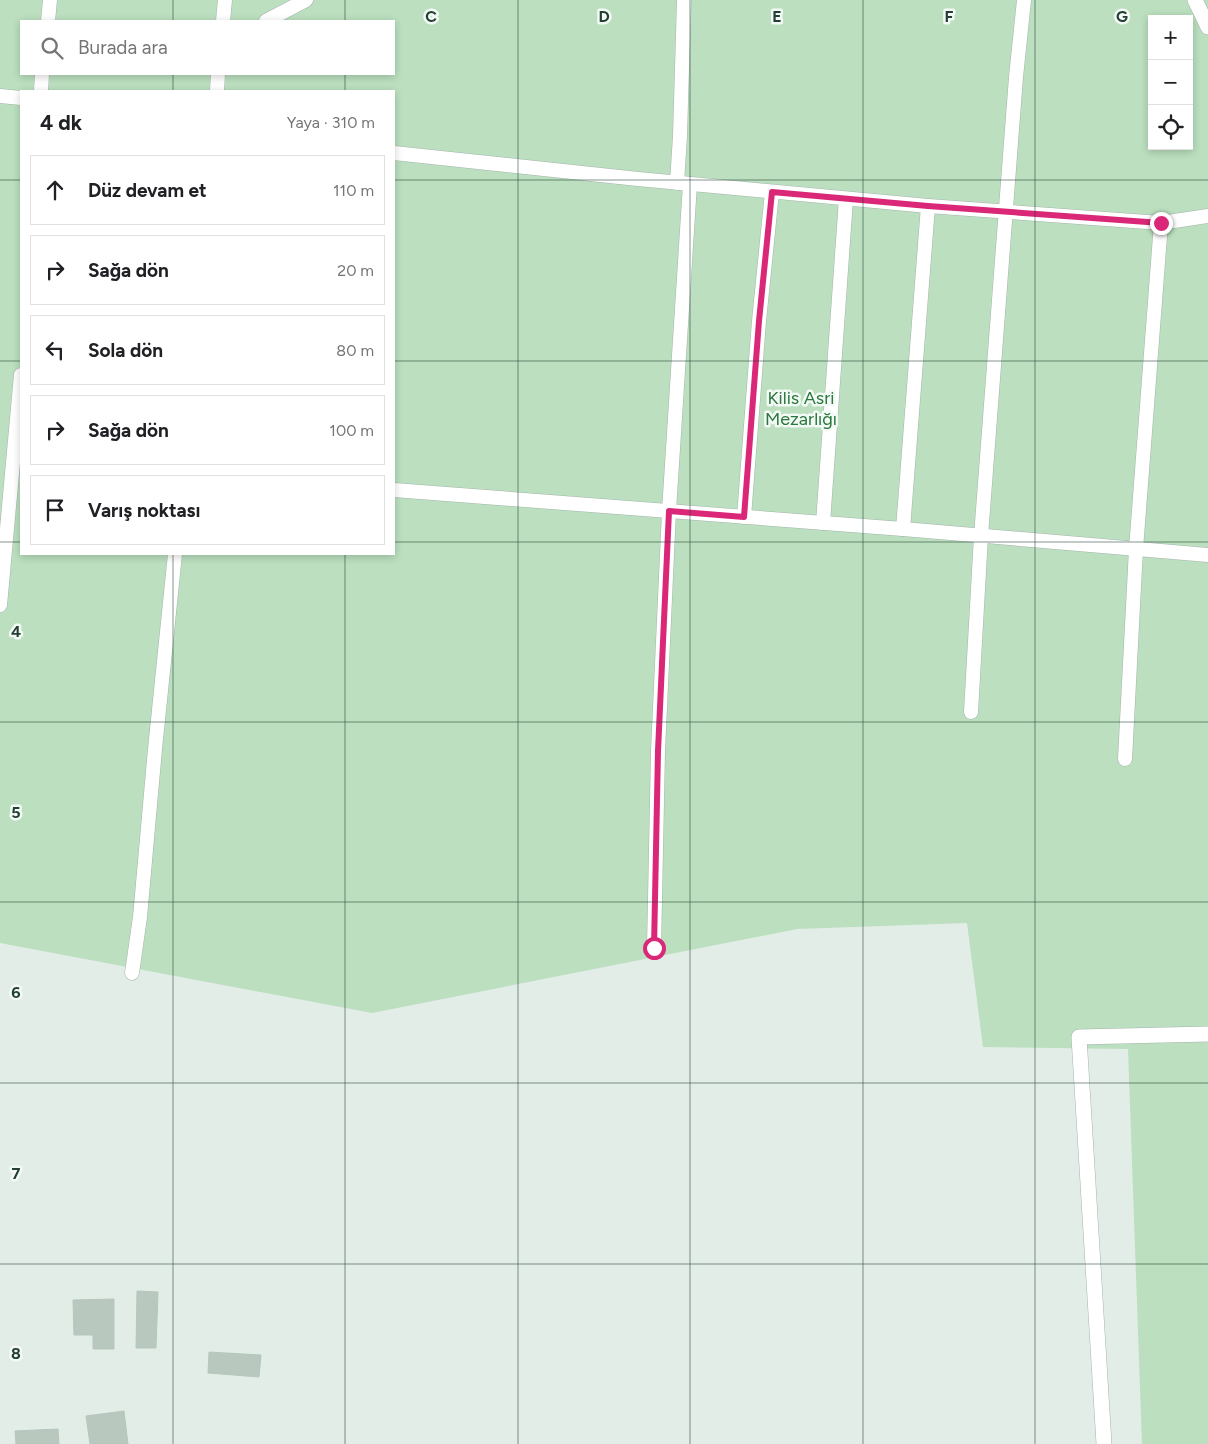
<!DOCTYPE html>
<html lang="tr">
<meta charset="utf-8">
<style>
:root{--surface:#fff;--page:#f2f2f2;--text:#202124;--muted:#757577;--line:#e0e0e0}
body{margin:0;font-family:Figtree,sans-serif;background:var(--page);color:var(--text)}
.controls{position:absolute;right:15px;top:15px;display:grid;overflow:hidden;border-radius:0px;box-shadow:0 2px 8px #0003}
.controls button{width:45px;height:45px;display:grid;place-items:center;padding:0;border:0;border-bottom:1px solid var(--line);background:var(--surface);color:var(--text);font:25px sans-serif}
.stop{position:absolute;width:15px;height:15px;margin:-11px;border:4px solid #db2777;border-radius:50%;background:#fff}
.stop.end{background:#db2777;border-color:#fff;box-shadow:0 1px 5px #0008}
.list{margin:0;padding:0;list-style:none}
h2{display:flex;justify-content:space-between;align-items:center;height:65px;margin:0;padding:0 20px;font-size:21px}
h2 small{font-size:16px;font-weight:400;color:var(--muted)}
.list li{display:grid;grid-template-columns:32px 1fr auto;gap:15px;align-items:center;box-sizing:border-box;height:70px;margin:0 10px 10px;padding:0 10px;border:1px solid var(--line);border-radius:0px}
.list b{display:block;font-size:19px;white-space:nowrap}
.list em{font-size:16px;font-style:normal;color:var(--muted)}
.icon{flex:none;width:28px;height:28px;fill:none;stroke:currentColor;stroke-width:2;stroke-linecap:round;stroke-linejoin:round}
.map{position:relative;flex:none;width:1208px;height:1444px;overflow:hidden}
.search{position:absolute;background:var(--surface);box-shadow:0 2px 8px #0003;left:20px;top:20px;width:375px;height:55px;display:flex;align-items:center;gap:12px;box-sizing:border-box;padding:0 18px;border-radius:0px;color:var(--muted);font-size:19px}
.panel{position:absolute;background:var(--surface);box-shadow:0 2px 8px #0003;left:20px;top:90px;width:375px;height:465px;border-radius:0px}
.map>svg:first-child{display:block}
.green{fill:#bbdfbf;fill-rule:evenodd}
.building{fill:#b8c8bf;stroke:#b5c7bd}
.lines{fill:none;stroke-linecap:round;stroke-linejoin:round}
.lane-casing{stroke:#a5b5ad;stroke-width:15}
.street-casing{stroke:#a5b5ad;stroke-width:16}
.lane{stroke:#fff;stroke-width:14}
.street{stroke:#fff;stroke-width:15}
.route{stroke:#db2777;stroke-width:6}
.grid{fill:none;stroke:#223f33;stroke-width:1;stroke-opacity:0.55}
.labels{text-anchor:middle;stroke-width:5;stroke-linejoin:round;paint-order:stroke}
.park-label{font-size:18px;fill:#2a773c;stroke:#f3f9f5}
.grid-label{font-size:16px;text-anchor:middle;font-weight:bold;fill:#223f33;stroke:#f3f9f5;stroke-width:5;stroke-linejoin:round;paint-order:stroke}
</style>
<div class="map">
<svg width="1208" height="1444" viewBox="0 0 1208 1444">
<rect width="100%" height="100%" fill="#e3ede7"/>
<path class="green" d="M0 0H1208V1444H1142L1128 1049 983 1047 967 923 797 929 372 1013 0 943ZM1152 19H1189V146H1152ZM21 21H394V74H21ZM21 91H394V554H21Z"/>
<g class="building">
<polygon points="137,1291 158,1292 156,1348 136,1348"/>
<polygon points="114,1299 114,1349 93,1349 93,1335 74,1335 73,1300"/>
<polygon points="209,1352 261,1355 259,1377 208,1373"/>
<polygon points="124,1411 128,1444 90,1444 86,1416"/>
<polygon points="58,1429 59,1444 16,1444 15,1431"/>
</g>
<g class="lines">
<defs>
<g id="lane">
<polyline points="48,21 50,0"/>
<polyline points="223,21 225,0"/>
<polyline points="266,21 306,0"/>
<polyline points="41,91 42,74"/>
<polyline points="217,91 218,74"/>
<polyline points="0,96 21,98"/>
<polyline points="394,153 638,179 928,206 1161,223 1208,216"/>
<polyline points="677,183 680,136 684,0"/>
<polyline points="394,490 903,529 1208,555"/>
<polyline points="744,517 759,321 772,192"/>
<polyline points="823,523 846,199"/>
<polyline points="903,529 928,206"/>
<polyline points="0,605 21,375"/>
<polyline points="971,712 981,536 1016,77 1024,0"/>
<polyline points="1125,759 1136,549 1161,223"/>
<polyline points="654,948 658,751 669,511 690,184"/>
<polyline points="132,973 140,917 155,749 175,554"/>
</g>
<g id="street">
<polyline points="1195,0 1208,27"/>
<polyline points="1104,1444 1079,1037 1208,1034"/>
</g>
</defs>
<use href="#lane" class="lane-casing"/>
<use href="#street" class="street-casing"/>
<use href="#lane" class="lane"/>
<use href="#street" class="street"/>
</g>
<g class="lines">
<polyline class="route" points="654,948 658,751 669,511 744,517 759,321 772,192 928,206 1161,223"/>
</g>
<path class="grid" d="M173 0V21M345 0V21M518 0V1444M690 0V1444M863 0V1444M1035 0V1444M173 74V91M345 74V91M0 180H21M394 180H1208M0 361H21M394 361H1208M0 542H21M394 542H1208M173 554V1444M345 554V1444M0 722H1208M0 902H1208M0 1083H1208M0 1264H1208"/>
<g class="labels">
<g class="park-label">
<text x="801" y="404">Kilis Asri<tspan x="801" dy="21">Mezarlığı</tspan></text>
</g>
</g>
<g class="grid-label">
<text x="431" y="22">C</text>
<text x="604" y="22">D</text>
<text x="777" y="22">E</text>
<text x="949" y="22">F</text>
<text x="1122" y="22">G</text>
<text x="16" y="637">4</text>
<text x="16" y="818">5</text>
<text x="16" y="998">6</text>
<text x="16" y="1179">7</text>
<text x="16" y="1359">8</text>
</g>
</svg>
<div class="controls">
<button>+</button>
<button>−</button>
<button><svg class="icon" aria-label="locate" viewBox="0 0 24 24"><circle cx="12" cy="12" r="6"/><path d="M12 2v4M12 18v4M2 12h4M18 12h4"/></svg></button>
</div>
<div class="stop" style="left:654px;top:948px"></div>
<div class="stop end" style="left:1161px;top:223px"></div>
<div class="search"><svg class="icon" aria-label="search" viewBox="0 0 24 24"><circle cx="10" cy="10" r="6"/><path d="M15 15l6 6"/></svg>Burada ara</div>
<section class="panel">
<h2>4 dk<small>Yaya · 310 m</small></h2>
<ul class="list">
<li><svg class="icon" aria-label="ahead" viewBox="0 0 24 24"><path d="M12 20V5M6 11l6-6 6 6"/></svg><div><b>Düz devam et</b></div><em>110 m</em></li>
<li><svg class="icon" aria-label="right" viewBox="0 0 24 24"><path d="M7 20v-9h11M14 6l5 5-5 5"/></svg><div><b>Sağa dön</b></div><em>20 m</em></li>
<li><svg class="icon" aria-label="left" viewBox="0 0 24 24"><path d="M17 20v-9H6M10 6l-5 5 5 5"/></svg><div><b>Sola dön</b></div><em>80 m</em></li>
<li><svg class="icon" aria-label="right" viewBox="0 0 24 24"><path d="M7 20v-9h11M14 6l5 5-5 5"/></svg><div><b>Sağa dön</b></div><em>100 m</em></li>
<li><svg class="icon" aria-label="arrive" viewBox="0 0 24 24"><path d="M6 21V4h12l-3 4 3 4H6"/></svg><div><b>Varış noktası</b></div></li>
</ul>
</section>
</div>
